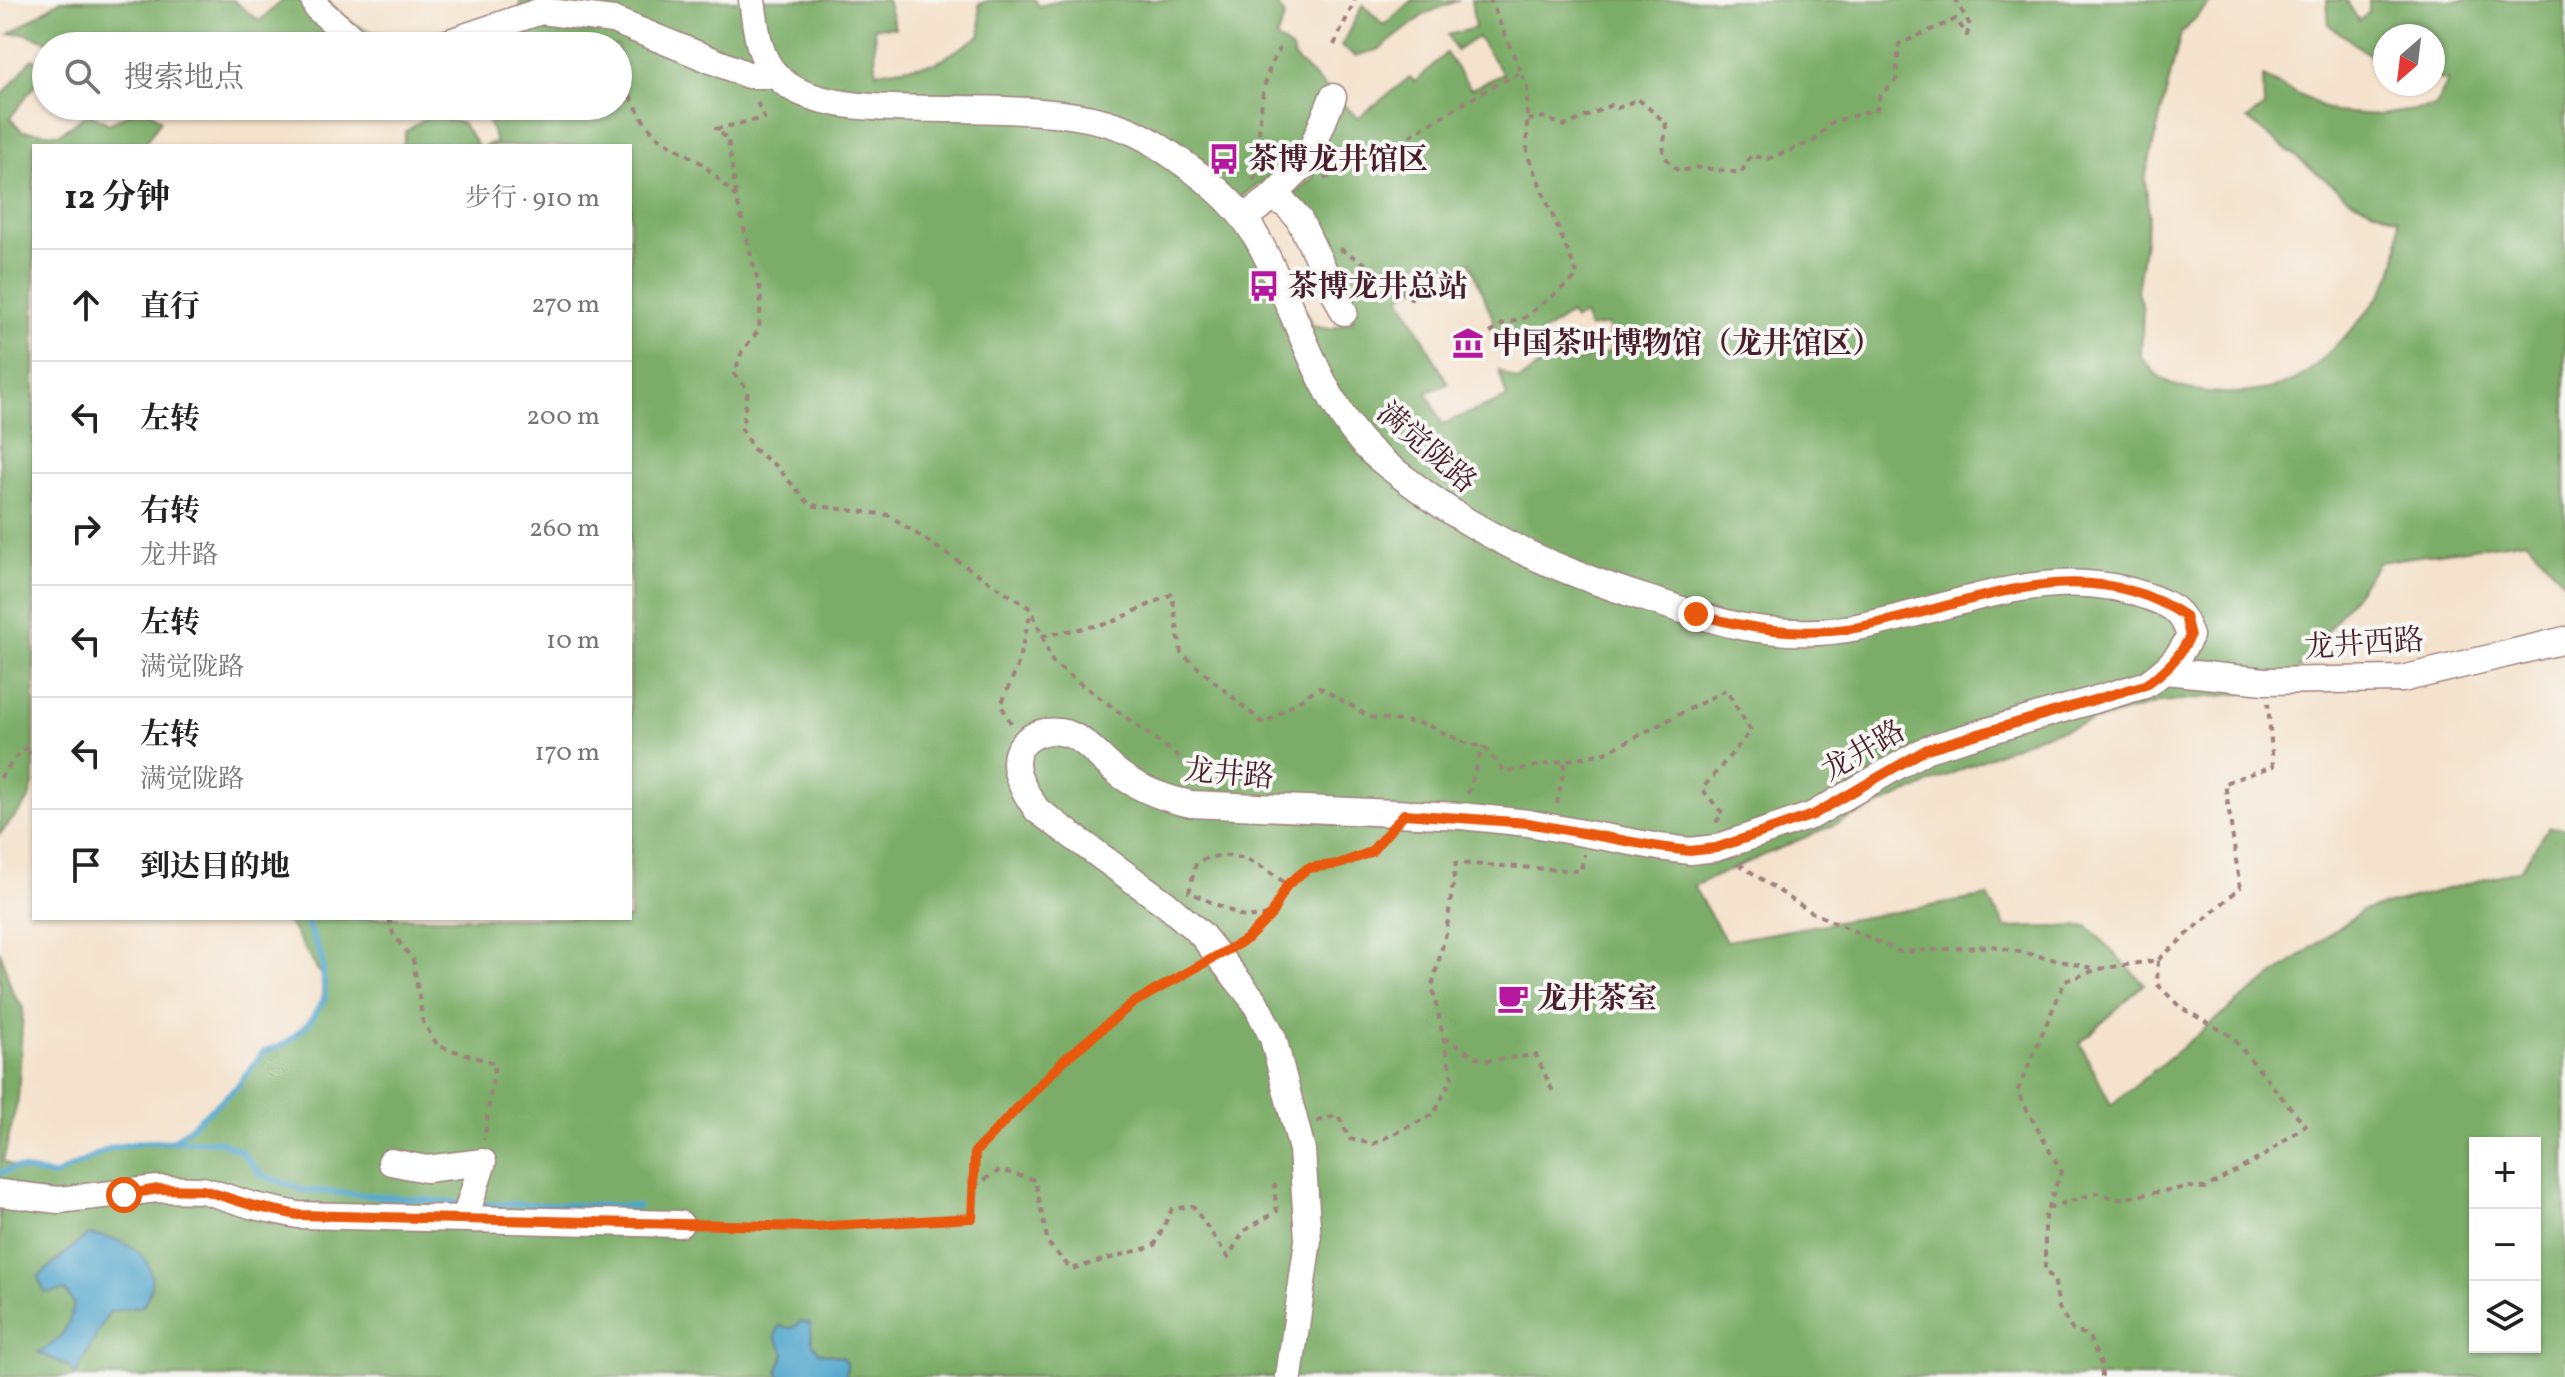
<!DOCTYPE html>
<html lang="zh">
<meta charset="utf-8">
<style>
:root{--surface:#fff;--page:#f2f2f2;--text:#222;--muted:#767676;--line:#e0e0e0}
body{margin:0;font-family:Vollkorn,"Noto Serif SC",serif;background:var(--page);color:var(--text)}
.controls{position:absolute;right:24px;bottom:24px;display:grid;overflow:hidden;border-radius:0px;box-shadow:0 2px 6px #0004}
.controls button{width:72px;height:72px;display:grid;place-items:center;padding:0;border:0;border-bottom:2px solid var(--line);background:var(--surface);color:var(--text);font:40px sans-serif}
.compass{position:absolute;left:2373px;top:24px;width:72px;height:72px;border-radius:50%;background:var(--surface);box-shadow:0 2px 6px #0004;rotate:208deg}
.stop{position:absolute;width:24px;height:24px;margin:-18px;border:6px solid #ea580c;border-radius:50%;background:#fff}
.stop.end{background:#ea580c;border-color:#fff;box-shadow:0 2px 8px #0008}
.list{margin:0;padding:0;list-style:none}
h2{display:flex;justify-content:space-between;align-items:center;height:104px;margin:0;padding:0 32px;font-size:34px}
h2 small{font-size:26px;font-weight:400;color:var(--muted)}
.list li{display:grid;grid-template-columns:52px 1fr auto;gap:24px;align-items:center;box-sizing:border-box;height:112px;padding:0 32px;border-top:2px solid var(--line)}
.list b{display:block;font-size:30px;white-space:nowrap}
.list p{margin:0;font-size:26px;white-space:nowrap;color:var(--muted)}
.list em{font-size:26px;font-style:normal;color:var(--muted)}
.icon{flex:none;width:44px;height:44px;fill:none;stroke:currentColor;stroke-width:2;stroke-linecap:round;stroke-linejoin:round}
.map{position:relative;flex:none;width:2565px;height:1377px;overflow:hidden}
.search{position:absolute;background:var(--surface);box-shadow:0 2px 6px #0004;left:32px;top:32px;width:600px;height:88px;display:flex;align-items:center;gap:20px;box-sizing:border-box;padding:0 28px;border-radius:44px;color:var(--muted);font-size:30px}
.panel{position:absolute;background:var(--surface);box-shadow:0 2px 6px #0004;left:32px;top:144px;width:600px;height:776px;border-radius:0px}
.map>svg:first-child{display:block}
.forest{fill:#7cad68;stroke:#63664a;stroke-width:2;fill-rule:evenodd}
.water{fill:#50a5cc;stroke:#4d627c;stroke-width:2}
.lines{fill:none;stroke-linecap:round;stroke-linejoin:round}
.stream{stroke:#50a5cc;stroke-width:6}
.minor-casing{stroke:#9f807c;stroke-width:29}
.path{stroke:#9f807c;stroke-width:4;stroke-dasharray:6 6;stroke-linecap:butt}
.minor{stroke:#fff;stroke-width:26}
.route{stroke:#ea580c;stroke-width:10}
.labels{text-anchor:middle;stroke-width:8;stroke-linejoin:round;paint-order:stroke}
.poi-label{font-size:30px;font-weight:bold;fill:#4a1f2b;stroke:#f6f6f2;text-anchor:start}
.street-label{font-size:30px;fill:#4a1f2b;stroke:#f6f6f2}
</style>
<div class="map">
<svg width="2565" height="1377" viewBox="0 0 2565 1377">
<rect width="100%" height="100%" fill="#f6f6f2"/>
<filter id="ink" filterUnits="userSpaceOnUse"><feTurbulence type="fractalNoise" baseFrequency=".0125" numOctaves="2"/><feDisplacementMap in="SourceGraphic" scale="16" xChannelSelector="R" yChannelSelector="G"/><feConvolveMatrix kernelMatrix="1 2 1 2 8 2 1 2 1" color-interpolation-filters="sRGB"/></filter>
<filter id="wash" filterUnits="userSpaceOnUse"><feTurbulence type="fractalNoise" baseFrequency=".006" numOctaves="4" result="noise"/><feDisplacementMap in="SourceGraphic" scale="32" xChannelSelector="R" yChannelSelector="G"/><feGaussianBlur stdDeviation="1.8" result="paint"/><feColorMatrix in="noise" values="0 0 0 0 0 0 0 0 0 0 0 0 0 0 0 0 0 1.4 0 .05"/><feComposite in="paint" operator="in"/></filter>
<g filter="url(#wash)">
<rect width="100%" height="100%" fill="#f4e2cc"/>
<g class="forest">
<path d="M61 0H233L259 21 283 0H328C379 64 456 28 520 9V0H887L895 28 874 27 876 72 936 63 981 35 979 4 991 0H1036L1038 6 1065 0H1273L1285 16 1276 38 1292 50 1294 58 1358 118 1410 77 1415 82 1446 53 1471 89 1503 74 1478 37 1456 51 1448 35 1475 28 1471 0H2213L2181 33 2145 178 2149 214 2137 292 2143 309 2141 357C2148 364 2155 375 2163 379 2196 400 2273 397 2305 374 2320 364 2332 348 2345 336 2380 301 2404 271 2398 219L2355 202 2247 119 2264 107 2263 77 2334 112 2379 115 2435 107 2448 81 2433 78V36H2385V66L2329 25 2327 0H2346L2359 21 2369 12V0H2565V583L2527 540 2379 562 2284 689 2162 702 2036 737 1693 886 1726 941 1988 896 2006 928 2088 926 2144 984 2080 1043 2111 1105 2239 1001 2362 911 2520 870 2549 827 2565 828V1377H0V951L12 991 23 1008 18 1099 3 1161 16 1168 54 1176 111 1148 174 1141 206 1115 237 1087 263 1052 287 1043 309 1023 322 1002V977L290 925 280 918H630V146H483L496 142 482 106H618V46H339L318 33 300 46H89L77 34 46 41 24 33 9 34ZM1297 159 1311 166 1313 177 1291 197 1353 321 1330 329 1313 326 1269 235 1241 197ZM1470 262 1501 339 1519 349 1570 314 1574 320 1584 315 1589 328 1608 325 1610 352 1574 361 1569 344 1518 381 1499 370 1507 398 1442 424 1427 392 1448 384 1400 296ZM2475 1143H2535V1347H2475Z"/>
<polygon points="1412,0 1459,0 1425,14 1380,49 1355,56 1341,46 1363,5 1384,25"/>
<polygon points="32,59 46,64 46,70 10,118 22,131 59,134 89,113 109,124 143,106 161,120 143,146 34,146 34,782 28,801 0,834 0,98"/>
<polygon points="430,116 462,123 478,146 403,146 406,131"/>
</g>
<g class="water">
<path d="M87 1235C129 1236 169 1262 143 1306L109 1312 75 1375 68 1366 38 1352C61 1342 69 1328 74 1304L65 1290 45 1293 38 1277Z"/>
<polygon points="801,1321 811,1324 812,1342 819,1352 843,1357 847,1363 846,1377 780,1377 778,1369 785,1353 775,1337 779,1326 792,1328"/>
</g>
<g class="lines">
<g class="stream">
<polyline points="174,1141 237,1087 263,1052 287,1043 309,1023 325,998 322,959 305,918"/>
<polyline points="0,1173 16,1168 54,1176 111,1148 145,1142 218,1141 241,1151 261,1175 304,1190 462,1203"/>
<polyline points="478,1204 638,1206"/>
</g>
</g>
</g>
<g filter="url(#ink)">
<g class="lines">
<defs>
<g id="minor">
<polyline points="314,0 317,8 361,46"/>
<path d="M752 0C756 26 757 54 775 74 833 142 1054 76 1155 144 1193 169 1234 197 1257 238 1293 301 1314 386 1361 441 1376 458 1397 473 1415 486 1487 541 1565 573 1651 600 1681 609 1712 621 1744 627 1781 633 1820 635 1857 627 1954 609 2050 560 2149 597 2172 605 2183 612 2190 636 2179 658 2166 671 2145 685L1927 749 1813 815 1716 848 1690 851 1659 847 1528 823 1461 816 1191 804C1166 799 1144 791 1122 776 1096 758 1082 727 1045 732 1035 734 1026 739 1020 748 1008 767 1026 794 1037 810L1166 904 1201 934 1255 1002 1273 1038 1302 1150 1308 1240 1289 1377"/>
<polyline points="438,46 541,11 613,20 748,75 776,75"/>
<polyline points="1270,199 1306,163 1333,97"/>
<path d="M1244 218 1270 199C1284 200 1290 208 1299 219L1344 312"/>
<polyline points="2165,671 2265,681 2402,679 2565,640"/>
<polyline points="391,1162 426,1169 483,1162 465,1218"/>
<polyline points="0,1193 58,1200 158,1189 203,1190 254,1206 298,1215 680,1224"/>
</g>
</defs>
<use href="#minor" class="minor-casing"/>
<g class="path">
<polyline points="1334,45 1355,0"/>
<polyline points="618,50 624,85 645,123 659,138 703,164 736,197 761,294 759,330 742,351 734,374 748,390 742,429 752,448 776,466 810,505 888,515 1031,609 1053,663 1198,771 1263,782"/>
<polyline points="1528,120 1543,117 1565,126 1611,105 1618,108 1638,99 1666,123 1663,155 1679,172 1695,167 1741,173 1751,155 1767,159 1814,141 1832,122 1877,109 1880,95 1896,80 1899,44 1956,19 1967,35 1970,25 1956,0"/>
<path d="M1324 179C1391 154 1454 104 1521 72"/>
<path d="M1254 181C1262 138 1255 85 1280 48"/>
<polyline points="736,195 728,139 716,129 764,118 755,97"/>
<polyline points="1340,249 1373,268 1413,300"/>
<polyline points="1490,333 1503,324 1524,318 1578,276 1527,154 1527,86 1490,0"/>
<polyline points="1042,636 1110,623 1172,594 1181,653 1264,724 1319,687 1370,717 1425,724 1469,745 1483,746 1505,772 1605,753 1726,690 1751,731 1702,789 1723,814 1715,823"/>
<polyline points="1011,723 1001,705 1016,670 1031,612"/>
<polyline points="0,778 21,751 34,744"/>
<polyline points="1468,794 1483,746"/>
<polyline points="1557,804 1565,763"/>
<polyline points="1739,864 1809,911 1901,952 1993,946 2096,969"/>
<polyline points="1287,885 1308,868 1339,864 1371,852 1385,837"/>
<polyline points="389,918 393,934 413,960 423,1022 438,1046 495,1063 484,1140"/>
<path d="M1236 944 1271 915 1287 885C1261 863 1230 845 1196 863L1189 892 1246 918 1271 915"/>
<polyline points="1444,1038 1483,1061 1536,1055 1554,1094"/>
<polyline points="1317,1121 1338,1115 1350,1139 1373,1144 1434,1114 1452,1078 1432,986 1446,933 1456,863 1581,871 1584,854"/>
<polyline points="974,1186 1000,1170 1035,1180 1048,1243 1071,1269 1154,1246 1172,1209 1193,1206 1228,1257 1244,1231 1277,1211 1274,1186 1283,1185"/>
<polyline points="2048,1208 2097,1193 2118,1199 2188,1187 2205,1188 2265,1155 2305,1125 2231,1036 2180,1007 2157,984 2158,960"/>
<polyline points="702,1225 814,1227 972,1218 975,1152 1064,1060 1133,1003 1197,966"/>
<polyline points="2102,1377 2101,1364 2088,1335 2073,1331 2059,1308 2054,1278 2045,1272 2045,1217 2061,1171 2017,1092 2065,981 2099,969 2158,960 2240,888 2225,783 2273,766 2268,703"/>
</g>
<use href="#minor" class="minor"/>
</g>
</g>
<g class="lines" filter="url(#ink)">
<path class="route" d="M124 1195 158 1189 203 1190 254 1206 298 1215 501 1220 814 1227 972 1218 975 1152 1064 1060 1133 1003 1247 939 1271 915 1287 885 1308 868 1339 864 1371 852 1404 814 1528 823 1659 847 1690 851 1716 848 1813 815 1927 749 2145 685C2166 671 2179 658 2190 636L2185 616C2079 545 1964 609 1854 628 1800 637 1748 629 1696 614"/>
</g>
<defs>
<symbol id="bus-bare" viewBox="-9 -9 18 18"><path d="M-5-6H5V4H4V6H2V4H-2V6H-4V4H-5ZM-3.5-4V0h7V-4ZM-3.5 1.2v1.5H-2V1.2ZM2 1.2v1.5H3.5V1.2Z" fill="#b5179e" stroke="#f6f6f2" stroke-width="2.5" paint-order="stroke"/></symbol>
<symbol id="museum-bare" viewBox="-9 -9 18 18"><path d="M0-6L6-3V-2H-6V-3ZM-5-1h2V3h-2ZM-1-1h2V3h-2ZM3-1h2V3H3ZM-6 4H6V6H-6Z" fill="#b5179e" stroke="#f6f6f2" stroke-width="2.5" paint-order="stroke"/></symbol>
<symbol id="cafe-bare" viewBox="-9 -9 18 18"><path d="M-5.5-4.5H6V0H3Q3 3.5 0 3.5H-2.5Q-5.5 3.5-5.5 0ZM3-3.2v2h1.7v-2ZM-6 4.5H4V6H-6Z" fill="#b5179e" stroke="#f6f6f2" stroke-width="2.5" paint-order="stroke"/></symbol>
</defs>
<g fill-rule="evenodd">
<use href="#bus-bare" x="1202" y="137" width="44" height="44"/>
<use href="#bus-bare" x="1242" y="264" width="44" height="44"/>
<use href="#museum-bare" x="1446" y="321" width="44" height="44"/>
<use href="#cafe-bare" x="1491" y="976" width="44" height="44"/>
</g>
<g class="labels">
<g class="poi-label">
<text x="1248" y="169">茶博龙井馆区</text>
<text x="1288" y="296">茶博龙井总站</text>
<text x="1492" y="353">中国茶叶博物馆（龙井馆区）</text>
<text x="1537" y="1008">龙井茶室</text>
</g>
<g class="street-label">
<text transform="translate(1427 447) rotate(41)" y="10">满觉陇路</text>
<text transform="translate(2364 643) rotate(-4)" y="10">龙井西路</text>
<text transform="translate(1863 750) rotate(-30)" y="10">龙井路</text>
<text transform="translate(1229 773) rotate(5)" y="10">龙井路</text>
</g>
</g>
</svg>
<div class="controls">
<button>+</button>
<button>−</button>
<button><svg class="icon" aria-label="layers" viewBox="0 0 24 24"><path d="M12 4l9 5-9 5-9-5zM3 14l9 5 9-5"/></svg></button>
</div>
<svg class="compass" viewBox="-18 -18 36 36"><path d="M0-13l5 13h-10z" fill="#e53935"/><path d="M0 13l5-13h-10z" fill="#767676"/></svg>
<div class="stop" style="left:124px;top:1195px"></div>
<div class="stop end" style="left:1696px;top:614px"></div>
<div class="search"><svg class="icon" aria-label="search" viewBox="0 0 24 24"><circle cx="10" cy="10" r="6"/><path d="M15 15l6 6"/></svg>搜索地点</div>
<section class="panel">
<h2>12 分钟<small>步行 · 910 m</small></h2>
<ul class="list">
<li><svg class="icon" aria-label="ahead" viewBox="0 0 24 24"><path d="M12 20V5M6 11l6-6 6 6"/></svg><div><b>直行</b></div><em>270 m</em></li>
<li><svg class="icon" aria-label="left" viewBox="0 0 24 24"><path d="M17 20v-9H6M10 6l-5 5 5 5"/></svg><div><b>左转</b></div><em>200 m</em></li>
<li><svg class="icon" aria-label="right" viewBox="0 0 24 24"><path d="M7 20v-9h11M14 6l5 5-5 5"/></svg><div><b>右转</b><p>龙井路</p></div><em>260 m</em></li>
<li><svg class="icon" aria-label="left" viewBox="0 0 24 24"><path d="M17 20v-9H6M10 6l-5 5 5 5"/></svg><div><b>左转</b><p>满觉陇路</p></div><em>10 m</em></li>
<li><svg class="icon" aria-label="left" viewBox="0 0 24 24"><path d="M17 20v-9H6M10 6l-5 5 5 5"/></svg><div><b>左转</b><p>满觉陇路</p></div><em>170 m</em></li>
<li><svg class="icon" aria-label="arrive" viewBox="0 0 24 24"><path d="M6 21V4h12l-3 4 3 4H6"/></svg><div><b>到达目的地</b></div></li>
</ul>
</section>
</div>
